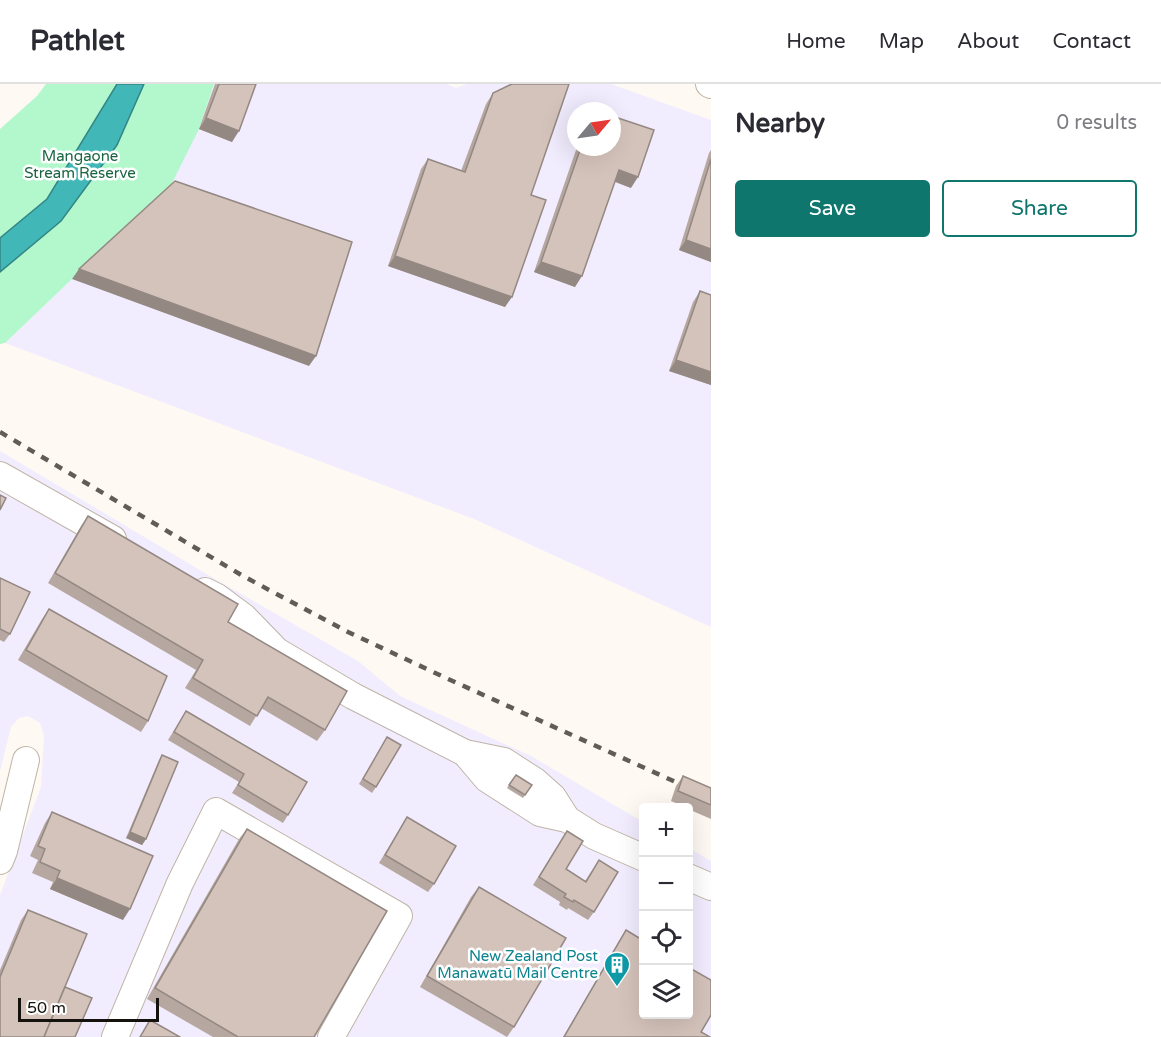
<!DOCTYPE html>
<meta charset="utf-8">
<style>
:root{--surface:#fff;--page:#f2f2f3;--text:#2b2b33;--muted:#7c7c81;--line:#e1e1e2;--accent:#0f766e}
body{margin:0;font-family:"Varela Round",sans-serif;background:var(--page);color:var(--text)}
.controls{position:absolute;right:18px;bottom:18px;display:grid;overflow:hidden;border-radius:6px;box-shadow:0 6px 24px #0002}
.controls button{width:54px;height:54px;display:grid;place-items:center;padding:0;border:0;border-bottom:2px solid var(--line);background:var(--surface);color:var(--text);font:30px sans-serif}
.compass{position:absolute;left:567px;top:18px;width:54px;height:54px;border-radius:50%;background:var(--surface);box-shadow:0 6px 24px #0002;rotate:61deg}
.scale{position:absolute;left:18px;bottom:15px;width:141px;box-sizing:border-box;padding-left:6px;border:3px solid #15120d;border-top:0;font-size:16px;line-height:21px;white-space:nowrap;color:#15120d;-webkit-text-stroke:4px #fff;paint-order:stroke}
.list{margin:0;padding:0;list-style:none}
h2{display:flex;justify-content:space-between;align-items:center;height:78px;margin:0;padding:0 24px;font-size:26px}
h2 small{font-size:20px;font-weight:400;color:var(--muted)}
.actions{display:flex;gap:12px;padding:18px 24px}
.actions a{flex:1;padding:14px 0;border:2px solid var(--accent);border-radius:6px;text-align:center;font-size:21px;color:var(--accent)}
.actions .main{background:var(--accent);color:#fff}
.icon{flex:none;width:33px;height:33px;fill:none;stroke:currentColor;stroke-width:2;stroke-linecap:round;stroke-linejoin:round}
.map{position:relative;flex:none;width:711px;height:953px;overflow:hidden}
header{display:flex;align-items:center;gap:36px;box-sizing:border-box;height:84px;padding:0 30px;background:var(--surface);border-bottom:2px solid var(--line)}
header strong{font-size:28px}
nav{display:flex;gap:33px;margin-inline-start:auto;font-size:21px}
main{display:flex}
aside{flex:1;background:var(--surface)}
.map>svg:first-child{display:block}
.industrial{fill:#f2edfe;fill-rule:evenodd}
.green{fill:#b3f8cd}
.water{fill:#41b7b8;stroke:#348685;stroke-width:1.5}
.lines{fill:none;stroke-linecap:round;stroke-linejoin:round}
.minor-casing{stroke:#bfb4a6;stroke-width:28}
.minor{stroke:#fff;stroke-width:26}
.rail{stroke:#605c57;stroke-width:4.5;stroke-dasharray:8 8;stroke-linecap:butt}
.wall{fill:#b6a8a1}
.shaded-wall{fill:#948883}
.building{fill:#d4c3bb;stroke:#948883;stroke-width:1.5}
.labels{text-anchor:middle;stroke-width:5;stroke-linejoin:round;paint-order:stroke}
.park-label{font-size:15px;fill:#1a6540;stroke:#fff}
.culture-label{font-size:15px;fill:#0d838f;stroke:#fff;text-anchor:end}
</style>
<header>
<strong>Pathlet</strong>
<nav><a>Home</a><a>Map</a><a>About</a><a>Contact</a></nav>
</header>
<main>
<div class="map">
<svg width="711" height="953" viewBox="0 0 711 953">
<rect width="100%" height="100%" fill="#fef9f3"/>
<g class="industrial">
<path d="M214 0H447L456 4 467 0H611L711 36V543L474 435 5 259 72 195 199 45ZM576 27H612V63H576Z"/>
<polygon points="0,367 210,492 358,577 400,612 531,672 643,738 644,930 688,930 689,764 711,777 711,953 0,953 0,811 41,703 44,652 40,639 28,632 19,634 11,643 0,687"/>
</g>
<polygon class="green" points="46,0 214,0 199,45 168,107 72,195 5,259 0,260 0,45 37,12"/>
<polygon class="water" points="117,0 144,0 117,61 61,137 0,188 0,154 47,115"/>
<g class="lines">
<defs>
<g id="minor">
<polyline points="709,0 711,1"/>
<polyline points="0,391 113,455"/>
<polyline points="205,507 217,513 244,533 277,567 353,612 465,669 504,677 535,697 553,713 567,735"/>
<polyline points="465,669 487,695 540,729 567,735 594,752 644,774"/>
<polyline points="0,777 4,767 26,676"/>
<polyline points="688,793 711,803"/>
<polyline points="115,953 180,799 216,727 399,832 331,953"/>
</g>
</defs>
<use href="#minor" class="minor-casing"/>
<use href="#minor" class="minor"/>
<polyline class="rail" points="0,348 243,492 348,548 446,594 711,714"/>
</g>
<g class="wall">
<polygon points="215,0 256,0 232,58 199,45"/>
<polygon points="493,9 531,111 505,223 388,182 421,85 428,75 461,87 486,20"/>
<polygon points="577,63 612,63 631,104 615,98 575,203 534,188"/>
<polygon points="711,66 711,178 679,166 709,69"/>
<polygon points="700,207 711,301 669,287 693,218"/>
<polygon points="88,432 228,538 325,646 317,657 261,624 250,642 185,604 196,586 48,499 81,442"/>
<polygon points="0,494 10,550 4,558 0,556"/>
<polygon points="49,525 148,637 141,648 18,576 42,535"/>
<polygon points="186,627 288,731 283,739 232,709 239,698 168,656"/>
<polygon points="387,653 376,703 372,709 359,700"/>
<polygon points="162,671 146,755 142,761 126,754 159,676"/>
<polygon points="516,691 532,701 523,714 507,704"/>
<polygon points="683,692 711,704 711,735 688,725 688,723 685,723 671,717 676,702"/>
<polygon points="52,728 123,836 50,805 53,798 32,789 38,776 30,772 45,739"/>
<polygon points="407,733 434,800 428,808 379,779"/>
<polygon points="247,745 314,953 213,953 147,915 239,755"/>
<polygon points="567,747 566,785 585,797 599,776 594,828 588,836 568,824 567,826 559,821 560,818 533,801"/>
<polygon points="479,803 514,943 507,953 420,903 471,813"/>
<polygon points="28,826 65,903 0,953 0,886 21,836"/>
<polygon points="626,846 701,948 710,953 563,953 619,857"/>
</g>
<g class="shaded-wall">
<polygon points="206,34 239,47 232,58 199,45"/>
<polygon points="619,86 638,93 631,104 611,96"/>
<polygon points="686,156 711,165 711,178 679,166"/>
<polygon points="395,172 512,213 505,223 388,182"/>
<polygon points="541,178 582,192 575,203 534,188"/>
<polygon points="79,185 316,272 309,282 72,195"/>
<polygon points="676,276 711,288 711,301 669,287"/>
<polygon points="130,748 146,755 142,761 126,754"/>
<polygon points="57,794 130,825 123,836 50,805"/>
</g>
<g class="building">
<polygon points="219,0 256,0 239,47 206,34"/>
<polygon points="512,0 569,0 531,111 546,116 512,213 395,172 428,75 465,88 493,9"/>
<polygon points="612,32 654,46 638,93 619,86 582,192 541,178 581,63 612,63"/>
<polygon points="711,75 711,165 686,156"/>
<polygon points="175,97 352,158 316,272 79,185"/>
<polygon points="700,207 711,211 711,288 676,276"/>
<polygon points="0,411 6,414 0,426"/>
<polygon points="88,432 238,520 228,538 347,607 325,646 268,613 257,632 193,594 203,576 55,489"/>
<polygon points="0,494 30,508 10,550 0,545"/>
<polygon points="49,525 167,592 148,637 26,566"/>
<polygon points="186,627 307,698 288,731 238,701 244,690 174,648"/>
<polygon points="387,653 401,661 376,703 363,695"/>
<polygon points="162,671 178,678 146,755 130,748"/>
<polygon points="516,691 532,701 525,711 509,701"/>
<polygon points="683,692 711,704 711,721 678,707"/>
<polygon points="52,728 153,772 130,825 57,794 60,787 40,778 45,765 38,762"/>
<polygon points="407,733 456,762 434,800 385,771"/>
<polygon points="247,745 387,827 314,953 238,953 155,904"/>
<polygon points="567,747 583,757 566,785 586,798 599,776 618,788 594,828 574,816 573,818 564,813 566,810 539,793"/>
<polygon points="479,803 566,854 514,943 427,892"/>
<polygon points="28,826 87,850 44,953 0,953 0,893"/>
<polygon points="626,846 644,857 644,930 688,930 688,883 711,896 711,931 701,948 710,953 564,953"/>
<polygon points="65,903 92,914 75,953 44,953"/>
<polygon points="150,936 180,953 140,953"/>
</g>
<defs>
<symbol id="building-pin" viewBox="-11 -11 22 30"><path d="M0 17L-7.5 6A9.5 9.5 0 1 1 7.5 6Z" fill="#0f9aa8" stroke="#fff"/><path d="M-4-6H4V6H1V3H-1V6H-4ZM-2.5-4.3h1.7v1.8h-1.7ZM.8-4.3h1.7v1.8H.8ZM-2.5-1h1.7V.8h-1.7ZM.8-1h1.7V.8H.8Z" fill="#fff"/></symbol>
</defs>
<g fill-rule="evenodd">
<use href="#building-pin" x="602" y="866" width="30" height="40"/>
</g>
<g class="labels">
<g class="park-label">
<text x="80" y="77">Mangaone<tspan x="80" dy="17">Stream Reserve</tspan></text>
</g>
<g class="culture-label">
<text x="598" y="877">New Zealand Post<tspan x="598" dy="17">Manawatū Mail Centre</tspan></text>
</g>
</g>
</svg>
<div class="controls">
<button>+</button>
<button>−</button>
<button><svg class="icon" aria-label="locate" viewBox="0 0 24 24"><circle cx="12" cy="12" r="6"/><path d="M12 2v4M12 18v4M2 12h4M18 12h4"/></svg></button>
<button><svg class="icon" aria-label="layers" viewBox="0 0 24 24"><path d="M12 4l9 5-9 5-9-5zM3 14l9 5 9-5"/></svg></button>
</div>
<svg class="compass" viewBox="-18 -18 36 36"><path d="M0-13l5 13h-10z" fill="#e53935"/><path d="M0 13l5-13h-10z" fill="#7c7c81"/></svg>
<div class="scale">50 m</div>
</div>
<aside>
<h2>Nearby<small>0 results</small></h2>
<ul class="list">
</ul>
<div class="actions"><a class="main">Save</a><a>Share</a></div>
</aside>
</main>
